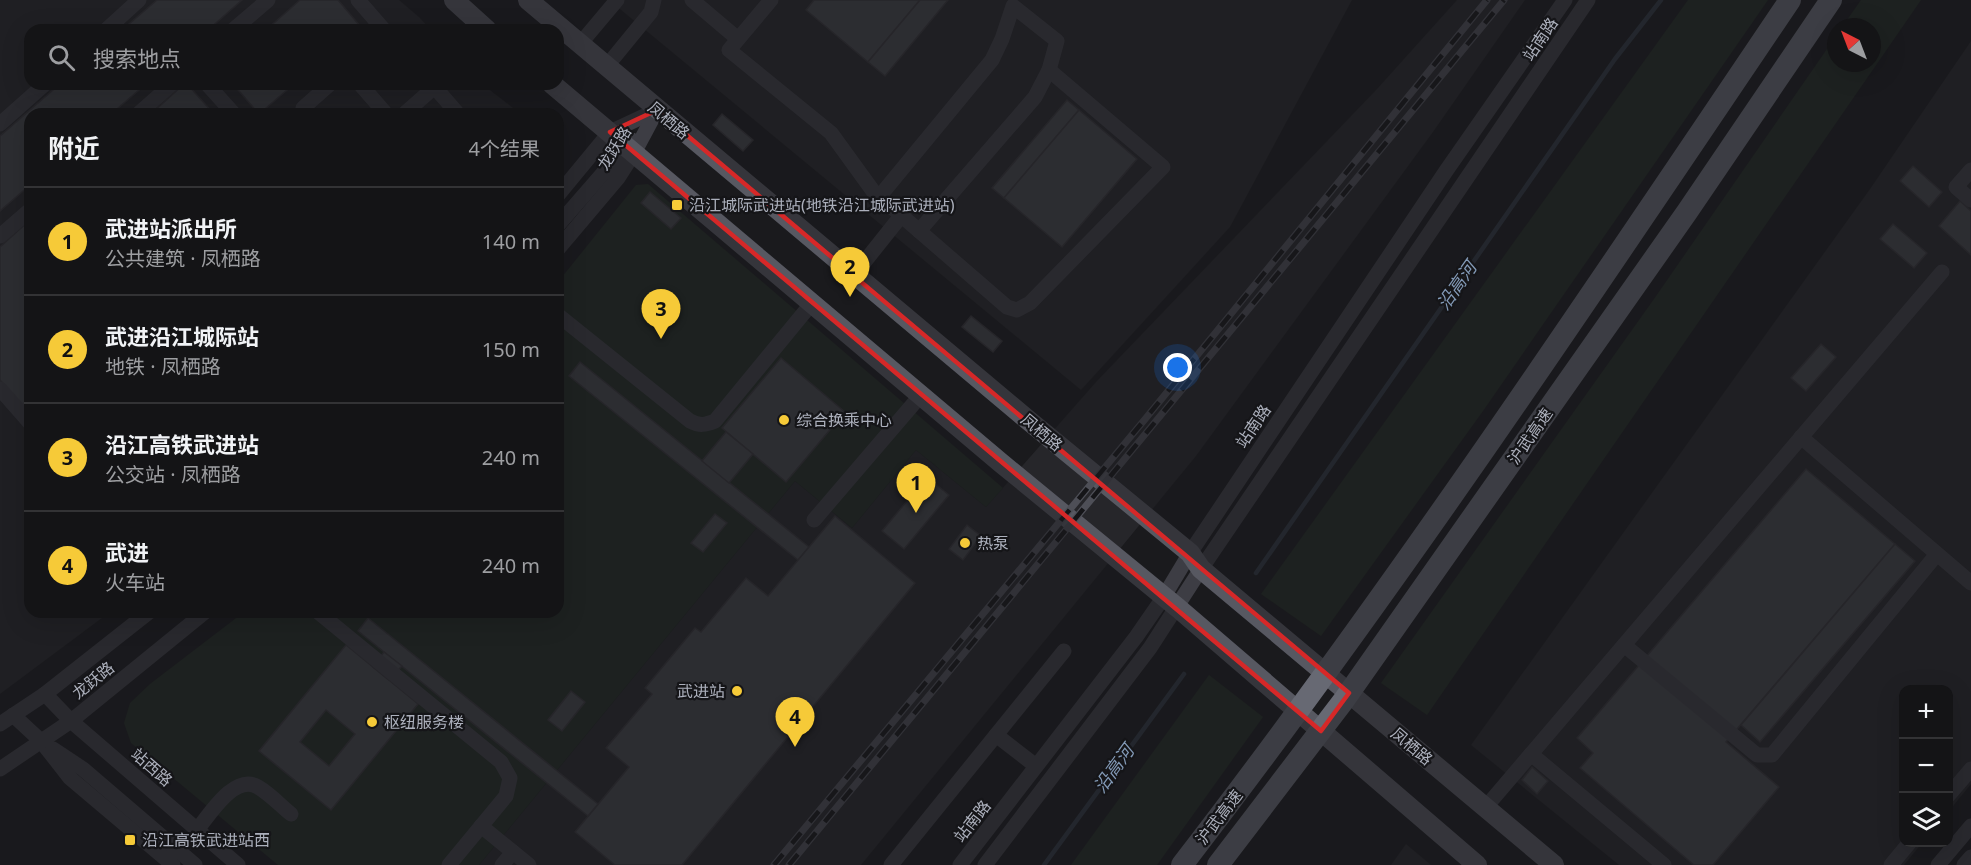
<!DOCTYPE html>
<html lang="zh">
<meta charset="utf-8">
<style>
:root{--surface:#141416;--page:#212123;--text:#f1f3f6;--muted:#9d9ea1;--line:#333335;--accent:#f6ca38}
body{margin:0;font-family:"Noto Sans","Noto Sans SC",sans-serif;background:var(--page);color:var(--text)}
.controls{position:absolute;right:18px;bottom:18px;display:grid;overflow:hidden;border-radius:12px;box-shadow:0 6px 24px #0002}
.controls button{width:54px;height:54px;display:grid;place-items:center;padding:0;border:0;border-bottom:2px solid var(--line);background:var(--surface);color:var(--text);font:30px sans-serif}
.compass{position:absolute;left:1827px;top:18px;width:54px;height:54px;border-radius:50%;background:var(--surface);box-shadow:0 6px 24px #0002;rotate:318deg}
.you{position:absolute;left:1178px;top:368px;width:21px;height:21px;margin:-15px;border:4px solid #fff;border-radius:50%;background:#1a73e8;box-shadow:0 0 0 9px #1a73e833}
.badge{display:grid;place-items:center;width:39px;height:39px;border-radius:50%;background:var(--accent);color:#111;font-size:20px;font-weight:700}
.pin{position:absolute;translate:-50% -50px;filter:drop-shadow(0 2px 3px #0008)}
.pin::after{content:'';position:absolute;top:32px;width:21px;height:18px;background:inherit;clip-path:polygon(0 0,100% 0,50% 100%)}
.list{margin:0;padding:0;list-style:none}
h2{display:flex;justify-content:space-between;align-items:center;height:78px;margin:0;padding:0 24px;font-size:26px}
h2 small{font-size:20px;font-weight:400;color:var(--muted)}
.list li{display:grid;grid-template-columns:39px 1fr auto;gap:18px;align-items:center;box-sizing:border-box;height:108px;padding:0 24px;border-top:2px solid var(--line)}
.list b{display:block;font-size:22px;white-space:nowrap}
.list p{margin:0;font-size:20px;white-space:nowrap;color:var(--muted)}
.list em{font-size:20px;font-style:normal;color:var(--muted)}
.icon{flex:none;width:33px;height:33px;fill:none;stroke:currentColor;stroke-width:2;stroke-linecap:round;stroke-linejoin:round}
.map{position:relative;flex:none;width:1971px;height:865px;overflow:hidden}
.search{position:absolute;background:var(--surface);box-shadow:0 6px 24px #0002;left:24px;top:24px;width:540px;height:66px;display:flex;align-items:center;gap:15px;box-sizing:border-box;padding:0 21px;border-radius:18px;color:var(--muted);font-size:22px}
.panel{position:absolute;background:var(--surface);box-shadow:0 6px 24px #0002;left:24px;top:108px;width:540px;height:510px;border-radius:18px}
.map>svg:first-child{display:block}
.built{fill:#26262a}
.green{fill:#222b24}
.lines{fill:none;stroke-linecap:round;stroke-linejoin:round}
.stream{stroke:#2f3741;stroke-width:4.5}
.building{fill:#44454a;stroke:#353439;stroke-width:1.5;fill-rule:evenodd}
.minor{stroke:#3d3d44;stroke-width:15}
.major{stroke:#575861;stroke-width:20}
.rail-casing{stroke:#4e4f57;stroke-width:7}
.rail{stroke:#151518;stroke-width:4.5;stroke-dasharray:14;stroke-linecap:butt}
.highway-bridge{stroke:#676973;stroke-width:22}
.marked{fill:none;stroke:#d62828;stroke-width:4.5;stroke-linejoin:round}
.poi-dot{fill:#f6ca38;stroke:#151518;stroke-width:2}
.labels{text-anchor:middle;stroke-width:4.5;stroke-linejoin:round;paint-order:stroke}
.street-label{font-size:16px;fill:#acb0bc;stroke:#151518}
.poi-label{font-size:16px;fill:#acb0bc;stroke:#151518;text-anchor:start}
.water-label{font-size:18px;font-style:italic;fill:#839ab7;stroke:#151518}
</style>
<div class="map">
<svg width="1971" height="865" viewBox="0 0 1971 865">
<rect width="100%" height="100%" fill="#1a1a1d"/>
<g class="built">
<polygon points="0,0 399,0 419,17 431,30 30,30 30,84 482,84 521,114 30,114 30,612 110,612 0,694"/>
<polygon points="609,0 1352,0 1230,227 1081,390"/>
<polygon points="1457,0 1525,0 1433,132 1196,456 861,865 479,865 795,481 852,528 916,450 986,507 1096,382 1377,89"/>
<polygon points="1971,41 1971,784 1949,811 1948,690 1904,690 1904,842 1922,843 1904,865 1619,865 1471,745 1870,189"/>
<polygon points="1406,844 1431,865 1391,865"/>
</g>
<g class="green">
<polygon points="1688,0 1768,0 1483,411 1321,636 1261,594"/>
<polygon points="1861,0 1921,0 1427,715 1381,683 1654,299 1836,36 1836,63 1872,63 1872,27 1842,27"/>
<polygon points="648,184 1003,488 986,507 916,450 852,528 795,481 479,865 278,865 131,743 124,723 130,703 150,684 244,612 558,612 558,282 636,185"/>
<polygon points="1209,675 1263,717 1157,865 1071,865"/>
</g>
<g class="lines">
<g class="stream">
<polyline points="1256,573 1615,59 1661,0"/>
<polyline points="1044,865 1184,674"/>
</g>
</g>
<g class="building">
<polygon points="157,0 242,0 208,30 122,30"/>
<polygon points="300,0 338,0 360,26 355,30 266,30"/>
<polygon points="814,0 920,0 868,62 806,10"/>
<polygon points="920,0 948,0 885,76 868,62"/>
<polygon points="60,84 146,84 111,114 30,114 30,185 0,211 0,136"/>
<polygon points="184,84 187,84 214,114 151,114"/>
<polygon points="233,84 294,84 259,114"/>
<polygon points="1067,100 1079,110 1004,198 992,188"/>
<polygon points="1079,110 1137,159 1062,247 1004,198"/>
<polygon points="722,114 753,140 743,151 713,125"/>
<polygon points="1913,166 1942,192 1929,207 1900,181"/>
<polygon points="650,192 681,218 671,229 641,203"/>
<polygon points="1960,201 1971,211 1971,255 1939,226"/>
<polygon points="30,220 30,414 0,380 0,247"/>
<polygon points="1893,224 1927,253 1914,268 1880,239"/>
<polygon points="971,316 1002,341 993,352 962,327"/>
<polygon points="1821,344 1836,357 1806,391 1791,378"/>
<polygon points="781,358 845,412 786,482 722,428"/>
<polygon points="580,362 809,547 798,560 569,376"/>
<polygon points="726,432 753,454 729,483 702,461"/>
<polygon points="1806,469 1895,544 1726,742 1779,787 1713,865 1694,865 1580,768 1593,753 1577,738"/>
<polygon points="927,477 949,495 904,549 882,531"/>
<polygon points="715,514 727,523 703,552 691,543"/>
<polygon points="835,516 915,583 682,865 615,865 575,832 629,767 606,748 652,694 645,688 695,628 701,632 746,578 768,596"/>
<polygon points="967,525 981,536 963,560 949,549"/>
<polygon points="1895,544 1915,561 1760,742 1741,725"/>
<polygon points="368,618 598,804 588,816 358,631"/>
<path d="M346 645 418 704 331 810 259 751ZM326 710 355 734 329 766 300 742Z"/>
<polygon points="384,652 402,666 389,680 373,667"/>
<polygon points="571,691 585,702 562,731 548,720"/>
<polygon points="1532,767 1548,781 1537,794 1522,780"/>
</g>
<g class="lines">
<g class="minor">
<polyline points="358,0 384,30"/>
<polyline points="692,0 738,39"/>
<polyline points="771,0 729,50 831,133 873,191 1007,307 1017,310 1030,303 1163,167 1049,70"/>
<polyline points="106,30 139,0"/>
<polyline points="233,30 268,0"/>
<polyline points="580,44 617,0"/>
<polyline points="606,67 651,12 654,0"/>
<polyline points="207,84 234,114"/>
<polyline points="360,84 386,114"/>
<polyline points="432,84 458,114"/>
<polyline points="138,114 172,84"/>
<polyline points="308,114 303,108 330,84"/>
<polyline points="404,114 438,84"/>
<polyline points="0,124 45,84"/>
<polyline points="1971,170 1956,187 1971,200"/>
<polyline points="558,195 610,132 657,110"/>
<polyline points="879,197 992,60 1002,39 1013,6 1057,41 1049,70 1035,97 919,231"/>
<polyline points="558,225 632,140"/>
<polyline points="0,236 30,210"/>
<polyline points="558,249 618,178 634,153 657,110"/>
<polyline points="854,275 901,216"/>
<path d="M558 315 690 421C700 426 705 425 715 421L812 303"/>
<polyline points="0,389 30,423"/>
<polyline points="1801,437 1971,583"/>
<polyline points="814,520 921,395"/>
<polyline points="318,612 501,762 510,778 506,796 449,865"/>
<polyline points="1624,645 1757,755 1772,755 1937,554"/>
<polyline points="45,694 71,721 238,865"/>
<polyline points="13,715 41,741 70,778 173,865"/>
<polyline points="0,724 45,694 149,612"/>
<polyline points="996,735 1036,766"/>
<polyline points="53,749 83,769 195,865"/>
<polyline points="1531,754 1664,865"/>
<polyline points="0,769 71,721 205,612"/>
<polyline points="1948,796 1971,769"/>
<polyline points="1485,808 1942,272"/>
<polyline points="481,826 529,865"/>
<path d="M197 830C210 814 235 773 258 787 270 794 281 806 291 814"/>
<polyline points="502,865 513,852"/>
<polyline points="891,865 1064,651"/>
<polyline points="960,865 1136,637 1163,598 1190,553 1446,171 1565,0"/>
<polyline points="985,865 1150,648 1201,569 1588,0"/>
<polyline points="1891,865 1910,842"/>
<polyline points="1938,865 1971,826"/>
<polyline points="1964,865 1971,857"/>
</g>
<g class="major">
<polyline points="454,0 487,30"/>
<polyline points="528,0 1028,420 1190,553 1201,569 1554,865"/>
<polyline points="552,84 1001,463 1178,608 1477,865"/>
</g>
<defs>
<g id="rail">
<polyline points="774,865 1146,418 1487,0"/>
<polyline points="789,865 1504,0"/>
</g>
</defs>
<use href="#rail" class="rail-casing"/>
<use href="#rail" class="rail"/>
<g class="highway-bridge">
<path d="M1182 865C1397 586 1593 292 1790 0"/>
<polyline points="1218,865 1344,700 1687,212 1831,0"/>
</g>
</g>
<path d="M0 0H1971V865H0ZM657 110 1349 693 1321 731 610 132Z" fill="#1a1a1d" fill-opacity=".55" fill-rule="evenodd"/>
<path class="marked" d="M657 110 1349 693 1321 731 610 132Z"/>
<g class="poi-dot">
<rect x="671" y="199" width="12" height="12" rx="3"/>
<circle cx="784" cy="420" r="6"/>
<circle cx="965" cy="543" r="6"/>
<circle cx="737" cy="691" r="6"/>
<circle cx="372" cy="722" r="6"/>
<rect x="124" y="834" width="12" height="12" rx="3"/>
</g>
<g class="labels">
<g class="street-label">
<text transform="translate(1540 39) rotate(-56)" y="6">站南路</text>
<text transform="translate(669 120) rotate(40)" y="6">凤栖路</text>
<text transform="translate(614 148) rotate(-58)" y="6">龙跃路</text>
<text transform="translate(1253 426) rotate(-56)" y="6">站南路</text>
<text transform="translate(1042 432) rotate(40)" y="6">凤栖路</text>
<text transform="translate(1530 436) rotate(-55)" y="6">沪武高速</text>
<text transform="translate(93 680) rotate(-39)" y="6">龙跃路</text>
<text transform="translate(1412 746) rotate(40)" y="6">凤栖路</text>
<text transform="translate(152 767) rotate(41)" y="6">站西路</text>
<text transform="translate(1219 817) rotate(-52)" y="6">沪武高速</text>
<text transform="translate(972 821) rotate(-52)" y="6">站南路</text>
</g>
<g class="poi-label">
<text x="689" y="211">沿江城际武进站(地铁沿江城际武进站)</text>
<text x="796" y="426">综合换乘中心</text>
<text x="977" y="549">热泵</text>
<text x="725" y="697" text-anchor="end">武进站</text>
<text x="384" y="728">枢纽服务楼</text>
<text x="142" y="846">沿江高铁武进站西</text>
</g>
<g class="water-label">
<text transform="translate(1457 286) rotate(-55)" y="6">沿高河</text>
<text transform="translate(1114 769) rotate(-54)" y="6">沿高河</text>
</g>
</g>
</svg>
<div class="controls">
<button>+</button>
<button>−</button>
<button><svg class="icon" aria-label="layers" viewBox="0 0 24 24"><path d="M12 4l9 5-9 5-9-5zM3 14l9 5 9-5"/></svg></button>
</div>
<svg class="compass" viewBox="-18 -18 36 36"><path d="M0-13l5 13h-10z" fill="#e53935"/><path d="M0 13l5-13h-10z" fill="#9d9ea1"/></svg>
<div class="you"></div>
<div class="pin badge" style="left:916px;top:513px">1</div>
<div class="pin badge" style="left:850px;top:297px">2</div>
<div class="pin badge" style="left:661px;top:339px">3</div>
<div class="pin badge" style="left:795px;top:747px">4</div>
<div class="search"><svg class="icon" aria-label="search" viewBox="0 0 24 24"><circle cx="10" cy="10" r="6"/><path d="M15 15l6 6"/></svg>搜索地点</div>
<section class="panel">
<h2>附近<small>4个结果</small></h2>
<ul class="list">
<li><span class="badge">1</span><div><b>武进站派出所</b><p>公共建筑 · 凤栖路</p></div><em>140 m</em></li>
<li><span class="badge">2</span><div><b>武进沿江城际站</b><p>地铁 · 凤栖路</p></div><em>150 m</em></li>
<li><span class="badge">3</span><div><b>沿江高铁武进站</b><p>公交站 · 凤栖路</p></div><em>240 m</em></li>
<li><span class="badge">4</span><div><b>武进</b><p>火车站</p></div><em>240 m</em></li>
</ul>
</section>
</div>
